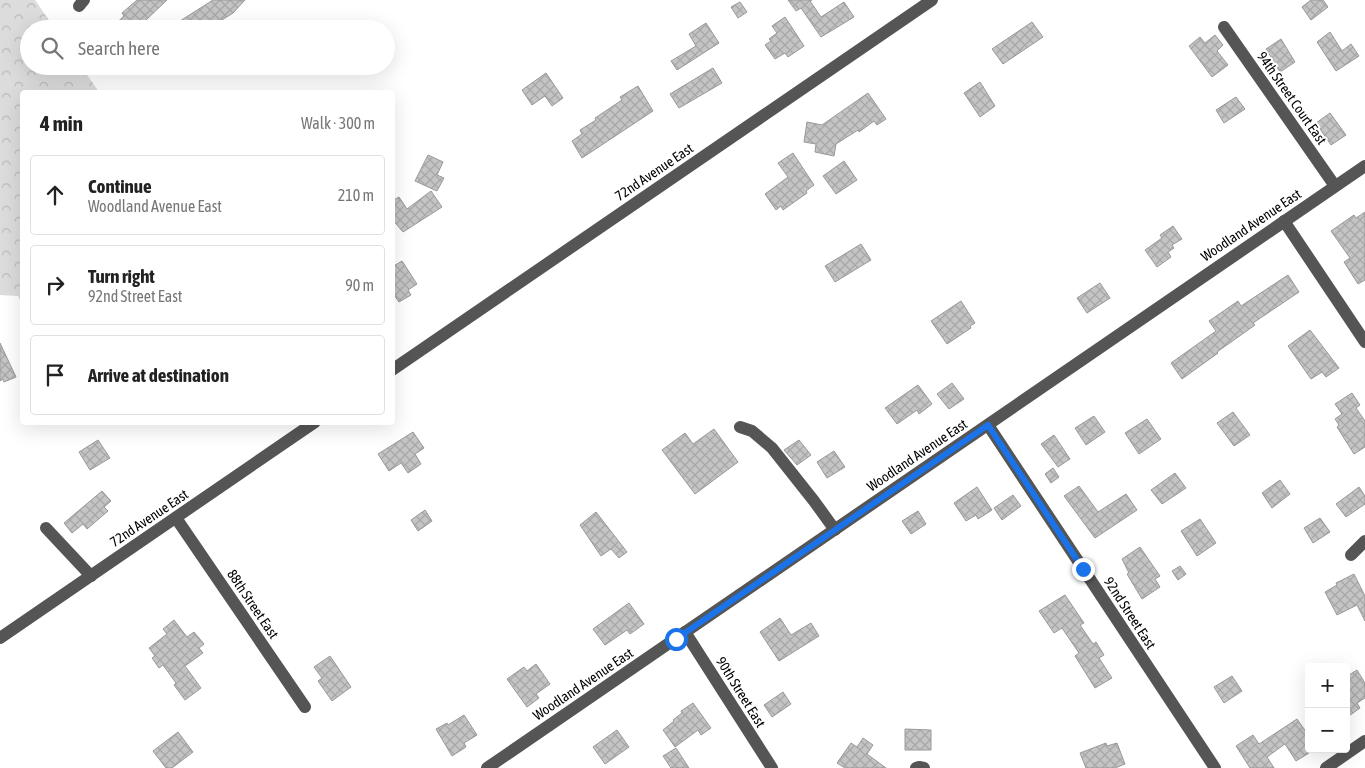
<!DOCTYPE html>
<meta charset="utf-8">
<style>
:root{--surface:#fff;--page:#f6f6f6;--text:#222;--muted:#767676;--line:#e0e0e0}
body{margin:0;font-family:"Asap Condensed",sans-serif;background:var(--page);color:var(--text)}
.controls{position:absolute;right:15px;bottom:15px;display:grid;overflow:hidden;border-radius:5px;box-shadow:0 5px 20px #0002}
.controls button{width:45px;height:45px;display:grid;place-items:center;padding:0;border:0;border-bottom:1px solid var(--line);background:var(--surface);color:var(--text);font:25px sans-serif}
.stop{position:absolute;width:15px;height:15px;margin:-11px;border:4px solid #1a73e8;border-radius:50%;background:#fff}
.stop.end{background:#1a73e8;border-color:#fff;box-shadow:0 1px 5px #0008}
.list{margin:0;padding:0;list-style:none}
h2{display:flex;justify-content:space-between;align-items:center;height:65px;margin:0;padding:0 20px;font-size:21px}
h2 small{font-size:16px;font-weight:400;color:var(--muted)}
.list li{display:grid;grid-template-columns:32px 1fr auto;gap:15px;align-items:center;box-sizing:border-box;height:80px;margin:0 10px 10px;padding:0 10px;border:1px solid var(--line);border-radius:5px}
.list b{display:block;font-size:19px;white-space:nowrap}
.list p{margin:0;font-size:16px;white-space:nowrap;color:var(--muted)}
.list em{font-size:16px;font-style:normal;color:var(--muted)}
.icon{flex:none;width:28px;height:28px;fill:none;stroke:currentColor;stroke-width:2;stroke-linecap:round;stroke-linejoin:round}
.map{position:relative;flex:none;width:1365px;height:768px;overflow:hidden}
.search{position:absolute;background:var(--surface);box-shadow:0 5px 20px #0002;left:20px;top:20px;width:375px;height:55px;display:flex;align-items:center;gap:12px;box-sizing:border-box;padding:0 18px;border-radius:28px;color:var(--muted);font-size:19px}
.panel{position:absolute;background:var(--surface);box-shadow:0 5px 20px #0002;left:20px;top:90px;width:375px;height:335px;border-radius:5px}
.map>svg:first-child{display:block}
.forest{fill:url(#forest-crowns)}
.building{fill:url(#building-cross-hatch);stroke:#999}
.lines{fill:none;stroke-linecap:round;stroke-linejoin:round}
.minor{stroke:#555;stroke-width:12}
.route{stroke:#1a73e8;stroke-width:6}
.labels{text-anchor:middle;stroke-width:4;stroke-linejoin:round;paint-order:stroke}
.street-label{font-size:14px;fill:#000;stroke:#fff}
</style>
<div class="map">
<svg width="1365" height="768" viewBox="0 0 1365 768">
<defs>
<pattern id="forest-crowns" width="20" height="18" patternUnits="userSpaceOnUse" patternTransform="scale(1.25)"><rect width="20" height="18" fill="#dcdcdc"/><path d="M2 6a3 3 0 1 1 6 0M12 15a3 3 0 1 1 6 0" fill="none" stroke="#bbb"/></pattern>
<pattern id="building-cross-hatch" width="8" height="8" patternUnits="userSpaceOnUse" patternTransform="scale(1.25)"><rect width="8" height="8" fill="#c4c4c4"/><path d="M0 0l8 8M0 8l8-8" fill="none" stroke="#a7a7a7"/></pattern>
</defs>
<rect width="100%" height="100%" fill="#fff"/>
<polygon class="forest" points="0,0 35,0 55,29 29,29 29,66 81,66 99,92 22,92 22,304 18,296 0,295"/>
<g class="building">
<polygon points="137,0 167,0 146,20 154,29 110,29 124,16 122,13"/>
<polygon points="213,0 245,0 233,13 217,23 220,29 185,29 180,21"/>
<polygon points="788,0 812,0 810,1 821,17 844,2 854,17 821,37 801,8 796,11"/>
<polygon points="1311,0 1323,0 1328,7 1311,20 1302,7"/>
<polygon points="740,2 747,12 738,18 731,7"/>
<polygon points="785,17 804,46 788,57 785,53 775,59 765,45 771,41 769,39 777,33 772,26"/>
<polygon points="1032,22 1043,37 1003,64 992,49"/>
<polygon points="706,23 719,43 677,70 671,61 696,46 689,34"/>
<polygon points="1330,32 1342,51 1351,44 1359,56 1336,71 1317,42"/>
<polygon points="1215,35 1223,45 1217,51 1228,65 1212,77 1189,46 1200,37 1205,43"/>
<polygon points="1281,39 1295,62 1280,72 1266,49"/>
<polygon points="713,68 722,83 679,108 670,94"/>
<polygon points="546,73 563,98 552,106 545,96 532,105 522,90"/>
<polygon points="980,82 995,106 980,117 964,93"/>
<polygon points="638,86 653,111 582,158 572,141 582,134 580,130 596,120 595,118 622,100 620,97"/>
<polygon points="868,93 886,119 877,125 874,121 859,132 858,130 836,144 834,156 815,152 816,144 804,142 807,122 822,125"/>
<polygon points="1236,97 1245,109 1224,123 1216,110"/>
<polygon points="1330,113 1346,135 1331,145 1316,123"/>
<polygon points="793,153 814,185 806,191 807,193 783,210 781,206 776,210 765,194 788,177 778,163"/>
<polygon points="428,155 443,162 437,175 444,178 437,191 415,181"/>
<polygon points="844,161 857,180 836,194 823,176"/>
<polygon points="431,191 442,207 403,232 392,219 392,201 399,197 407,209"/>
<polygon points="1365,212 1365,280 1358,284 1344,262 1350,258 1331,231 1354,215 1356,218"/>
<polygon points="1173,226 1182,239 1172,245 1174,248 1168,252 1171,257 1157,267 1145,250 1162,238 1160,235"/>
<polygon points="861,244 871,260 835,282 825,266"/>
<polygon points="402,261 417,284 408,290 411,295 399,302 392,292 392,267"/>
<polygon points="1288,275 1299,292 1253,323 1255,325 1217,352 1218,353 1182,379 1171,363 1216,331 1209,321 1238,301 1241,306"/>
<polygon points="1100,283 1110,298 1087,313 1077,298"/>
<polygon points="961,301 975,323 970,326 971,328 947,344 931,321"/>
<polygon points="1310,330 1339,368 1326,377 1322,372 1311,379 1288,346"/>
<polygon points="0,343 16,377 4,382 3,379 0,381"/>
<polygon points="952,383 964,399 949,409 937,394"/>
<polygon points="918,385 932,404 919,414 917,410 897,424 885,408"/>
<polygon points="1352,393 1360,405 1356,408 1365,421 1365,447 1354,454 1337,427 1339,425 1335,419 1342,414 1335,404"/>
<polygon points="1233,412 1250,435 1234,446 1217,423"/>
<polygon points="1094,416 1105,432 1086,445 1075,428"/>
<polygon points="1147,419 1161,439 1139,454 1125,433"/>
<polygon points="714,429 738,462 695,494 662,450 685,433 693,444"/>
<polygon points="413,432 424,448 415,454 421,464 408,473 401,463 389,471 378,454"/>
<polygon points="1054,435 1070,459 1058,467 1041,444"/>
<polygon points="98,440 110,458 90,470 79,452"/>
<polygon points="799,440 811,455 797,465 784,450"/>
<polygon points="834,451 845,467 827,478 817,462"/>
<polygon points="1053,468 1059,477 1051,483 1045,474"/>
<polygon points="1175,473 1186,488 1162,504 1151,490"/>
<polygon points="1280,480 1290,494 1272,508 1262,493"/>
<polygon points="1079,486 1098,512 1126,494 1137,510 1095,538 1064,496"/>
<polygon points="977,487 992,510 978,519 976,515 966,521 954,503"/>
<polygon points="1359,487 1365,496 1365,504 1346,517 1336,504"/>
<polygon points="102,491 111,501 104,507 108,511 87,529 83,524 72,533 64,523"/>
<polygon points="1013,495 1021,506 1002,520 994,508"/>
<polygon points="425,510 432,521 418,531 411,520"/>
<polygon points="918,511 926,524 911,534 902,521"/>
<polygon points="596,512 627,552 619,558 611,549 601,556 580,525"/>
<polygon points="1320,518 1330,532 1313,543 1304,528"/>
<polygon points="1200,519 1216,543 1197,556 1181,531"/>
<polygon points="1140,547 1160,576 1155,579 1160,587 1142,599 1127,574 1129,573 1122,559"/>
<polygon points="1180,566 1186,574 1178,580 1172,571"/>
<polygon points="1354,574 1365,596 1365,621 1357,605 1337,615 1325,592 1337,585 1336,583"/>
<polygon points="1065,595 1084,623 1080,625 1093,644 1096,642 1104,655 1099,658 1112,678 1095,688 1075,656 1079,653 1062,628 1054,633 1039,611"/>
<polygon points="629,603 644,624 630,634 627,630 605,645 593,629"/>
<polygon points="780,618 791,635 811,623 819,636 779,661 760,632"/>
<polygon points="174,620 187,637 194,632 204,644 199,648 203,653 185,666 201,688 185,700 174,685 176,683 163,665 159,668 152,658 155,656 149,648 167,634 163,629"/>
<polygon points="330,656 351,687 332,701 318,681 322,678 314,667"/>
<polygon points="536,664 550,684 536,694 539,698 527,707 507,679 524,667 527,671"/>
<polygon points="1357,670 1365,683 1365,698 1357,703 1360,708 1346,718 1346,677"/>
<polygon points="1232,676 1242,691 1224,703 1214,687"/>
<polygon points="783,692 791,704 772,717 764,705"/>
<polygon points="693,703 711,728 701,735 698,730 675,747 663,730 674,721 673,720 682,713 681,711"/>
<polygon points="464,715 477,735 464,743 466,747 452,756 436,729 447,723 448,725"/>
<polygon points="1297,719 1309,736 1309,753 1296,761 1285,744 1267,757 1274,768 1250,768 1236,746 1253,735 1259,744"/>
<polygon points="905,729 931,730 931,750 905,750"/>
<polygon points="617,730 629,747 605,764 593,747"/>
<polygon points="178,732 193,752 172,768 166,768 153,751"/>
<polygon points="863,738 873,745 867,754 886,768 845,768 837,763 851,743 857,747"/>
<polygon points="1106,743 1107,746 1117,743 1125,764 1115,768 1086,768 1080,753"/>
<polygon points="676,748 689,768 671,768 663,756"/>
</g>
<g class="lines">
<g class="minor">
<polyline points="79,6 84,0"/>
<polyline points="1224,27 1335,186"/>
<polyline points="1284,221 1365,342"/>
<polyline points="392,370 932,0"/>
<polyline points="988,425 1215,768"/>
<polyline points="740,427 752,431 772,448 814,501 835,530"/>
<polyline points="176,518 305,707"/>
<polyline points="46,528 91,576"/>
<polyline points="1351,555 1365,541"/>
<polyline points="685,632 772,768"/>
<polyline points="0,638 315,422"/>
<polyline points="487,768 1365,166"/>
<polyline points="916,768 919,767 924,768"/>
<polyline points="1326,768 1365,741"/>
</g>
</g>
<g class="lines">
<polyline class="route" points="676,639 988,425 1083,569"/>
</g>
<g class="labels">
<g class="street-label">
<text transform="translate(1292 98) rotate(55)" y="5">94th Street Court East</text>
<text transform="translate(654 172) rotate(-34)" y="5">72nd Avenue East</text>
<text transform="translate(1251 225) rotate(-34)" y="5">Woodland Avenue East</text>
<text transform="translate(917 455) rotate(-34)" y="5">Woodland Avenue East</text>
<text transform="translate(149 518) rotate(-34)" y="5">72nd Avenue East</text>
<text transform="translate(253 604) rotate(56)" y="5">88th Street East</text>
<text transform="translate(1130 613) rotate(57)" y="5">92nd Street East</text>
<text transform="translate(583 684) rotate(-34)" y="5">Woodland Avenue East</text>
<text transform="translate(741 692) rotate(58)" y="5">90th Street East</text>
</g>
</g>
</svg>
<div class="controls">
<button>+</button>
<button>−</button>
</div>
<div class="stop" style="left:676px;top:639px"></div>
<div class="stop end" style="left:1083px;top:569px"></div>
<div class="search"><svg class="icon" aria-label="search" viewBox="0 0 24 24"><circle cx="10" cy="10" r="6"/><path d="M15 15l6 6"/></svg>Search here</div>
<section class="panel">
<h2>4 min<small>Walk · 300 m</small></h2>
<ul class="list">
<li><svg class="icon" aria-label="ahead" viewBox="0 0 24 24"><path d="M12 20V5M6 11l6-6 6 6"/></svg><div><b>Continue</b><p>Woodland Avenue East</p></div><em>210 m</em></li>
<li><svg class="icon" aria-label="right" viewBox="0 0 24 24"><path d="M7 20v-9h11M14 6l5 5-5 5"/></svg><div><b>Turn right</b><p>92nd Street East</p></div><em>90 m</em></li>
<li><svg class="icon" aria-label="arrive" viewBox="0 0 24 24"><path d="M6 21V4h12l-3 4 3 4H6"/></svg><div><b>Arrive at destination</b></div></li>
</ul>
</section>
</div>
